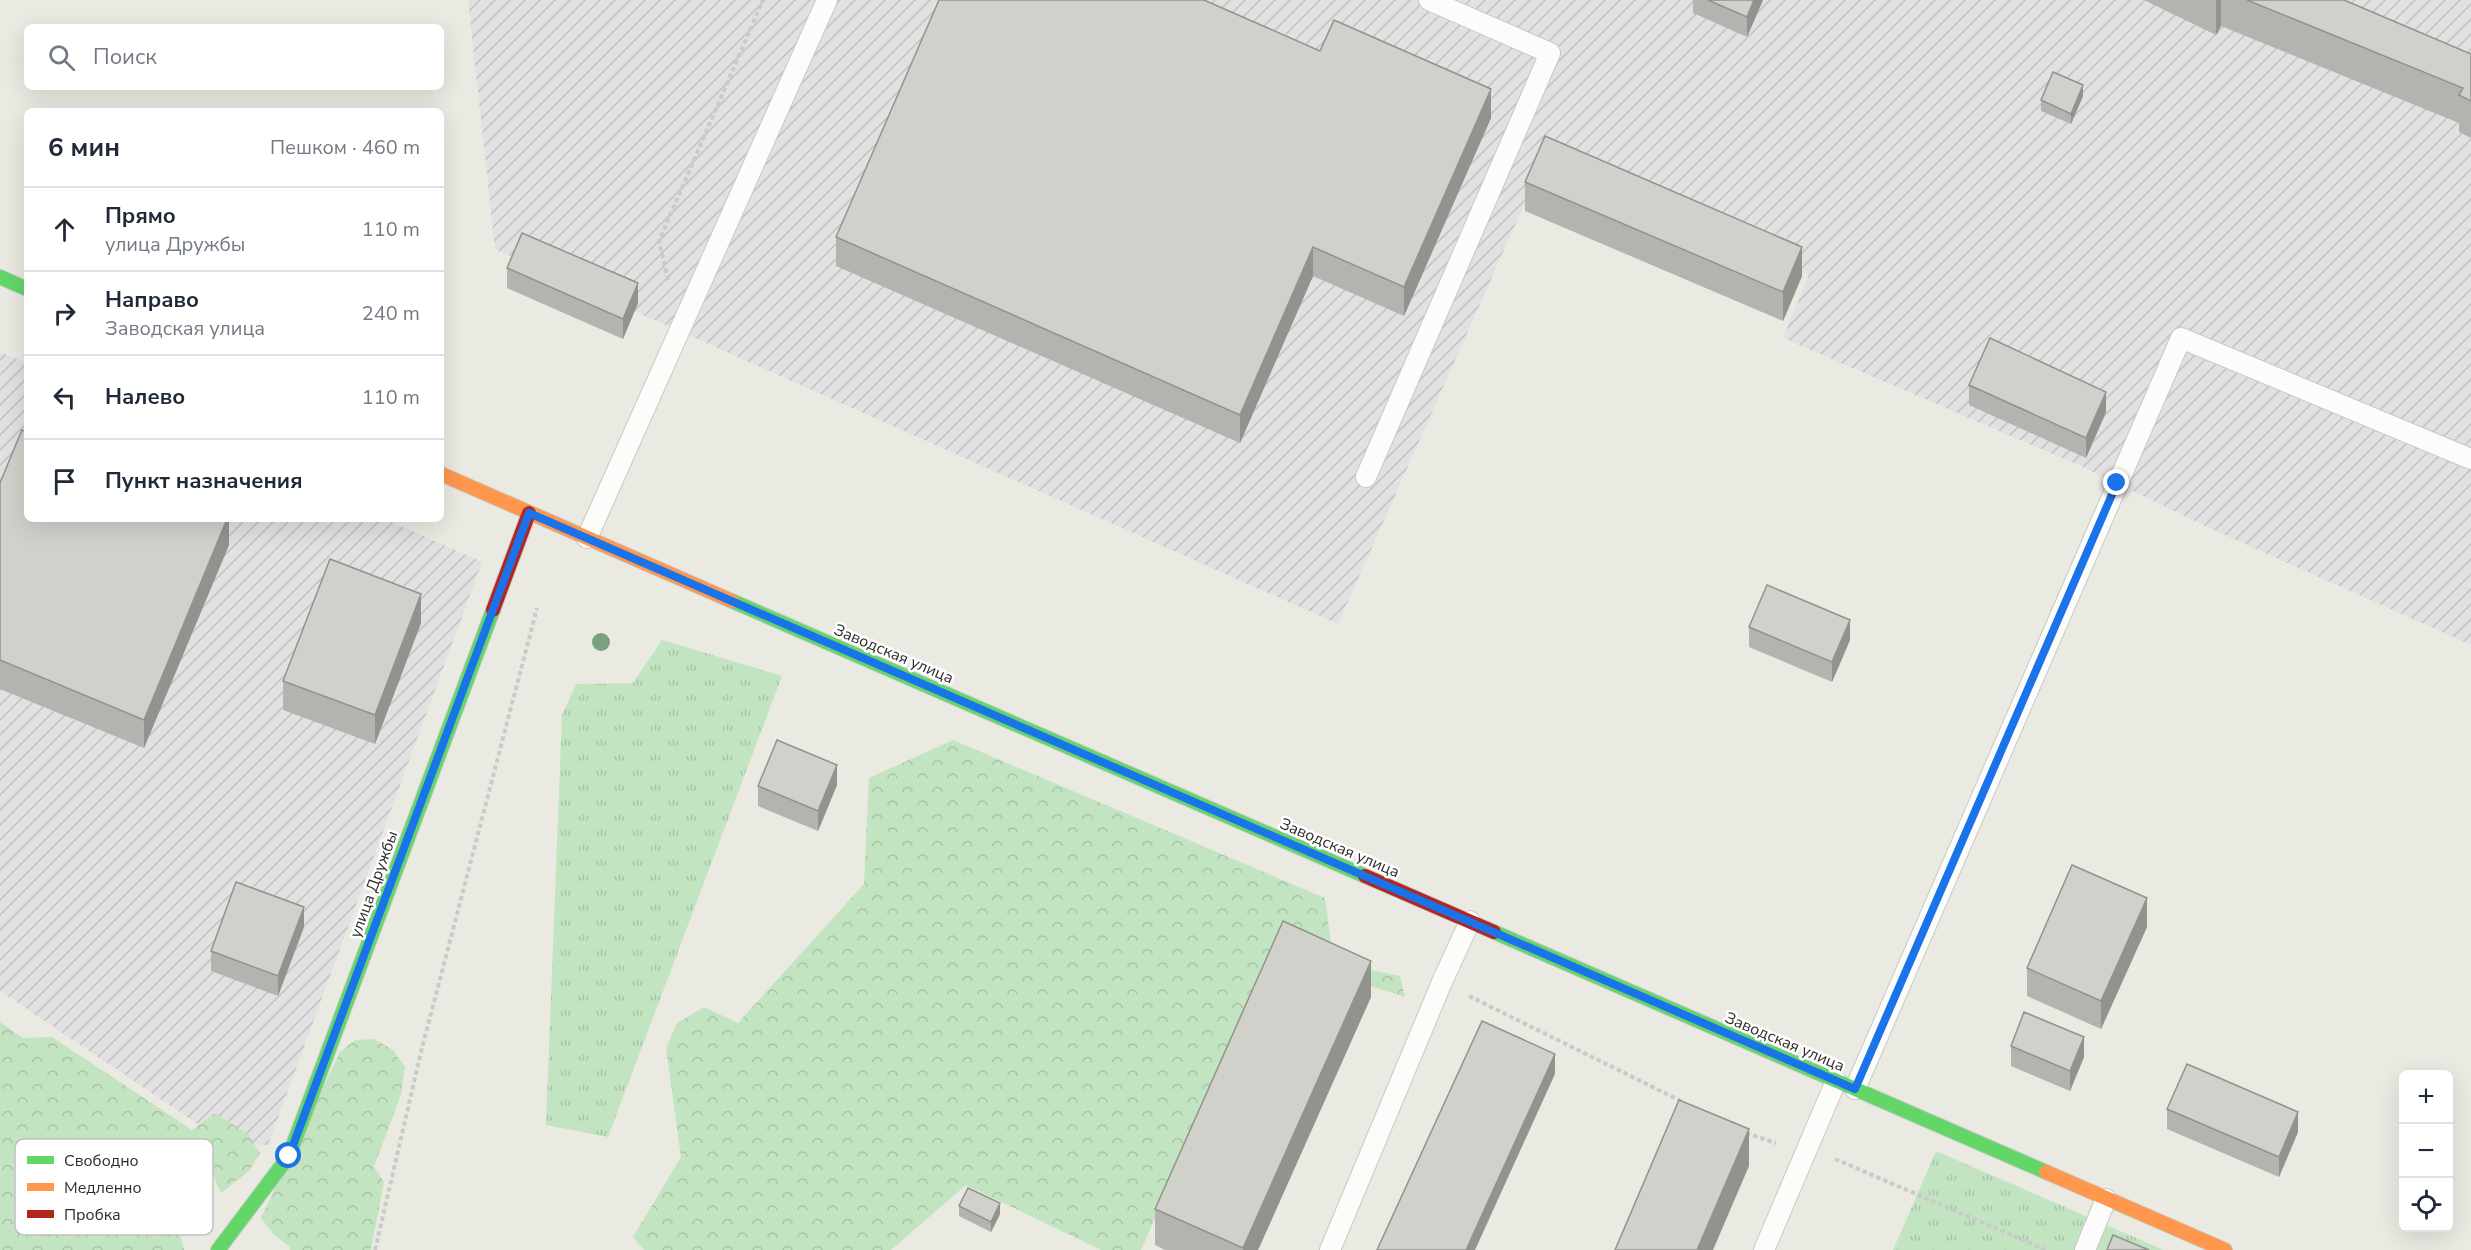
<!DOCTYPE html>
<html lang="ru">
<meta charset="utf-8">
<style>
:root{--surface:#fff;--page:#f6f6f7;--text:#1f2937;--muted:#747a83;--line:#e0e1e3}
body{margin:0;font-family:"Nunito Sans",sans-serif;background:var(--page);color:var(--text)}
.controls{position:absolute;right:18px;bottom:18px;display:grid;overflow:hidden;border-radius:9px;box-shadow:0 6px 24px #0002}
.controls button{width:54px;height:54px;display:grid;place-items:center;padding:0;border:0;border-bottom:2px solid var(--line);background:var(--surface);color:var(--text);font:30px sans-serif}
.stop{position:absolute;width:18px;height:18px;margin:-14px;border:4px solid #1a73e8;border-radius:50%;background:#fff}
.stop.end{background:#1a73e8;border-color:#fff;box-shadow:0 2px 6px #0008}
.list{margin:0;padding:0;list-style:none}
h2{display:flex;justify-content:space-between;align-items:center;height:78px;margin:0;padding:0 24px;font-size:26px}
h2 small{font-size:20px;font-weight:400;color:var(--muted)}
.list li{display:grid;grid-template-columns:39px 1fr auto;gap:18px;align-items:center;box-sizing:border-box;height:84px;padding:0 24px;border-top:2px solid var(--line)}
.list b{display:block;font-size:22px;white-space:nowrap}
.list p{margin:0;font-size:20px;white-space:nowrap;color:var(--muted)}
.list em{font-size:20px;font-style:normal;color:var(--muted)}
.icon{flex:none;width:33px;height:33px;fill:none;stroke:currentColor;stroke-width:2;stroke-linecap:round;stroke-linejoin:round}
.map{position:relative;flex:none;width:2471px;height:1250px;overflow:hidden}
.search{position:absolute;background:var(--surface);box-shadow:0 6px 24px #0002;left:24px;top:24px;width:420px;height:66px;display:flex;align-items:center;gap:15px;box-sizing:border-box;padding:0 21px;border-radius:9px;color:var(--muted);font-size:22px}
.panel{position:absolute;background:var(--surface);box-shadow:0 6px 24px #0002;left:24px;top:108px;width:420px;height:414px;border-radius:9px}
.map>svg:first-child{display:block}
.industrial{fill:url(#industrial-furrows)}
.grass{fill:url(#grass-tufts)}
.forest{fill:url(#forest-crowns)}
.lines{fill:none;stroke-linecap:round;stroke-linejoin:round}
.lane-casing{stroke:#c8c8c7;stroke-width:22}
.fast-casing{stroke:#c8c8c7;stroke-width:16}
.slow-casing{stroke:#c8c8c7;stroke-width:16}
.jam-casing{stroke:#c8c8c7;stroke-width:16}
.path{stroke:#cacac9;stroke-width:4;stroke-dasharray:4.5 3;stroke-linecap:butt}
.lane{stroke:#fcfcfb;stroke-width:20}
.fast{stroke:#63d668;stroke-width:14}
.slow{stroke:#ff974d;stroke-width:14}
.jam{stroke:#b3261e;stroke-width:14}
.tree{fill:#7ba180}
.wall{fill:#b3b4af}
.shaded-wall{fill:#92928e}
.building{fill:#d0d1cb;stroke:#92928e;stroke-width:1.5}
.route{stroke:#1a73e8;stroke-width:8}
.labels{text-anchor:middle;stroke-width:5;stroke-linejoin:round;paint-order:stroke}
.street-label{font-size:16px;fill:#2d2d2d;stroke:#fff}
.key{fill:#fff;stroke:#c0c0c0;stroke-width:1.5}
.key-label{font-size:16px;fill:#2d2d2d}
</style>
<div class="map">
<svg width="2471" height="1250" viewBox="0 0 2471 1250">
<defs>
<pattern id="industrial-furrows" width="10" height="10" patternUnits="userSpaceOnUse" patternTransform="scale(1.5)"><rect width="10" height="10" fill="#e3e0e1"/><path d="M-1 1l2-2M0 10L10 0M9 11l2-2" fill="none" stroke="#c3c0c1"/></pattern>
<pattern id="grass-tufts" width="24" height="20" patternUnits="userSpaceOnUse" patternTransform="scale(1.5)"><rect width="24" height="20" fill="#c2e4c1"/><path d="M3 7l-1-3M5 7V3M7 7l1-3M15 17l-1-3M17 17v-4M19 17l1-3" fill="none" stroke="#a7c4a6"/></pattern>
<pattern id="forest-crowns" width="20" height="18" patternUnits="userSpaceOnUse" patternTransform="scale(1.5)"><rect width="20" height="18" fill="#c2e4c1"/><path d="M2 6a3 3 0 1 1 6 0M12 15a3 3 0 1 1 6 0" fill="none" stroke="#a7c4a6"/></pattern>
</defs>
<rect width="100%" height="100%" fill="#eaeae3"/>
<g class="industrial">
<polygon points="468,0 2471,0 2471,645 2207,527 2083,467 1783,338 1809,275 1544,160 1338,624 495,249"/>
<polygon points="0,352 27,363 27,519 385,519 482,562 268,1145 226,1143 0,991"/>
</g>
<g class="grass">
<polygon points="662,640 782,676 608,1137 546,1125 562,715 576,684 633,683"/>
<polygon points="1936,1151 2164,1250 1893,1250"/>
</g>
<g class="forest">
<polygon points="953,740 1325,898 1331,944 1367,969 1400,976 1405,997 1271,955 1141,1250 1101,1250 966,1185 891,1250 644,1250 633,1237 681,1157 666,1048 677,1023 704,1007 738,1023 864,884 869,778"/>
<polygon points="0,1022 23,1038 52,1037 192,1130 215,1113 248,1134 260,1153 249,1171 221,1193 209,1166 176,1163 152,1191 178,1225 184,1250 0,1250"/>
<polygon points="374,1039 393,1050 405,1067 401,1094 374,1167 384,1182 371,1250 290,1250 289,1246 275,1236 261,1218 340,1052 355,1040"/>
</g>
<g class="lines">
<defs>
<g id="lane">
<polyline points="1366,477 1550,53 1429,0"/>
<polyline points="587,538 827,0"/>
<polyline points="1855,1089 2181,338 2471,459"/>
<polyline points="1330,1250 1442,982 1470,921"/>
<polyline points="1764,1250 1836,1081"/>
<polyline points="2085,1250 2106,1199"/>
</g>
<g id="fast">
<polyline points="0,277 27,289"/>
<polyline points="732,601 1365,876"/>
<polyline points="1494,932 2046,1172"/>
<polyline points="218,1250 289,1156 493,610"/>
</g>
<g id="slow">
<polyline points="441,474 732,601"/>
<polyline points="2046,1172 2225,1250"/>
</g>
<g id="jam">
<polyline points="493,610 529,513"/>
<polyline points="1365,876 1494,932"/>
</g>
</defs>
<use href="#lane" class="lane-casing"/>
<use href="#fast" class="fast-casing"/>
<use href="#slow" class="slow-casing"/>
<use href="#jam" class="jam-casing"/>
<g class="path">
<polyline points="668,280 659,241 763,0"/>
<polyline points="1469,996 1683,1102"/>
<polyline points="1746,1133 1776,1143"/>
<polyline points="1835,1159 2046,1250"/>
<polyline points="375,1250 422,1048 537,608"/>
</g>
<use href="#lane" class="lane"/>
<use href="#fast" class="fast"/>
<use href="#slow" class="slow"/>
<use href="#jam" class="jam"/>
</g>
<circle class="tree" cx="601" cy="642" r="9"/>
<g class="wall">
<polygon points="1693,0 1763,0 1747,37 1693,13"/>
<polygon points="2144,0 2344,0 2471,54 2471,138 2459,132 2459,123 2221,26 2216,35"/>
<polygon points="1320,51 1491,118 1404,316 1313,276 1240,443 836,266 836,237"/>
<polygon points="2083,96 2071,124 2041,111 2041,100"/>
<polygon points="1525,182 1802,276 1783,321 1525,211"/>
<polygon points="507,268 638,303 623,339 507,288"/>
<polygon points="1969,385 2106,412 2086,458 1969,405"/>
<polygon points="0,483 229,519 229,545 144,748 0,689"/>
<polygon points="421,623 375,744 283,710 283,681"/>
<polygon points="1749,627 1850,640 1832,682 1749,647"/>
<polygon points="837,785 818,831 758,806 758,786"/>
<polygon points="304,927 278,996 211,971 211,951"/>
<polygon points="2147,927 2101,1029 2027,996 2027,968"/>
<polygon points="1371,997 1258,1250 1165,1250 1155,1245 1155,1209"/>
<polygon points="2011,1046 2084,1057 2070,1091 2011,1066"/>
<polygon points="2167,1109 2298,1132 2279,1177 2167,1129"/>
<polygon points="959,1206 1000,1214 991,1232 959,1216"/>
</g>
<g class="shaded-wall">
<polygon points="1754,0 1763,0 1747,37 1747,17"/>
<polygon points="2216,0 2221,0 2221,26 2216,35"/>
<polygon points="2083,85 2083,96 2071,124 2071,114"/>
<polygon points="1491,89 1491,118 1404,316 1404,287"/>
<polygon points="1313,247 1313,276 1240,443 1240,415"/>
<polygon points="1802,247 1802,276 1783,321 1783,292"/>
<polygon points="638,283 638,303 623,339 623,319"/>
<polygon points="2106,392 2106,412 2086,458 2086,438"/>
<polygon points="227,519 229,519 229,545 144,748 144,720"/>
<polygon points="421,594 421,623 375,744 375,715"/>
<polygon points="1850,620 1850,640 1832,682 1832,662"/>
<polygon points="837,765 837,785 818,831 818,811"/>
<polygon points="2147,898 2147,927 2101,1029 2101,1001"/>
<polygon points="304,907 304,927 278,996 278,976"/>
<polygon points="1371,961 1371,997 1258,1250 1243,1250 1243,1248"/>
<polygon points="2084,1037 2084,1057 2070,1091 2070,1071"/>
<polygon points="1555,1054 1555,1074 1475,1250 1466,1250"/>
<polygon points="2298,1112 2298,1132 2279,1177 2279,1157"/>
<polygon points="1749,1129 1749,1166 1713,1250 1697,1250"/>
<polygon points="1000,1203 1000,1214 991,1232 991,1222"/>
</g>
<g class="building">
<polygon points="939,0 1204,0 1320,51 1334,20 1491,89 1404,287 1313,247 1240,415 836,237"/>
<polygon points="1708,0 1754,0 1747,17"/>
<polygon points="2247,0 2344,0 2471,54 2471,101 2459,95 2463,88"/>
<polygon points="2053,72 2083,85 2071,114 2041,100"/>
<polygon points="1545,136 1802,247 1783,292 1525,182"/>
<polygon points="522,233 638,283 623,319 507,268"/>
<polygon points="1990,338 2106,392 2086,438 1969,385"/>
<polygon points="22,430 27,432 27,519 227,519 144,720 0,660 0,483"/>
<polygon points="330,559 421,594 375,715 283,681"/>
<polygon points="1767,585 1850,620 1832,662 1749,627"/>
<polygon points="777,740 837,765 818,811 758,786"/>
<polygon points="2072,865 2147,898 2101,1001 2027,968"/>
<polygon points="236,882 304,907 278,976 211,951"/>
<polygon points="1283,921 1371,961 1243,1248 1155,1209"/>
<polygon points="2024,1012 2084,1037 2070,1071 2011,1046"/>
<polygon points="1482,1021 1555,1054 1466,1250 1377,1250"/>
<polygon points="2187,1064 2298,1112 2279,1157 2167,1109"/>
<polygon points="1679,1100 1749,1129 1697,1250 1615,1250"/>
<polygon points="968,1188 1000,1203 991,1222 959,1206"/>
<polygon points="2113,1235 2149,1250 2107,1250"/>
</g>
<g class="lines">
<polyline class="route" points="289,1156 529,513 1855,1089 2117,483"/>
</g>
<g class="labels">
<g class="street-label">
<text transform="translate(894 653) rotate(23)" y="6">Заводская улица</text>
<text transform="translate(1340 847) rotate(23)" y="6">Заводская улица</text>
<text transform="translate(373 884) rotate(-70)" y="6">улица Дружбы</text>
<text transform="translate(1785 1041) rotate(23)" y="6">Заводская улица</text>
</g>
</g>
<rect x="15" y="1139" width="198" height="96" rx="9" class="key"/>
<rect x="27" y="1156" width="27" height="8" fill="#63d668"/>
<rect x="27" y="1183" width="27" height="8" fill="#ff974d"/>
<rect x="27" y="1210" width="27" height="8" fill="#b3261e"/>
<g class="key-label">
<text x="64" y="1166">Свободно</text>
<text x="64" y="1193">Медленно</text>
<text x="64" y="1220">Пробка</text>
</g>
</svg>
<div class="controls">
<button>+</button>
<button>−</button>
<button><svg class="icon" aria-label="locate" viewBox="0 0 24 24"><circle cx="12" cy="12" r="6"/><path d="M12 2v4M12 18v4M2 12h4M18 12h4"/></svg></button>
</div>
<div class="stop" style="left:289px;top:1156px"></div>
<div class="stop end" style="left:2117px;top:483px"></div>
<div class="search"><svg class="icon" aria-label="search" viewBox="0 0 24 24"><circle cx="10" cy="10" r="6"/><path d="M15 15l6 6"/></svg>Поиск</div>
<section class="panel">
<h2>6 мин<small>Пешком · 460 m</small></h2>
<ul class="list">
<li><svg class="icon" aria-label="ahead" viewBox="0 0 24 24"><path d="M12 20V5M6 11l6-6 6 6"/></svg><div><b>Прямо</b><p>улица Дружбы</p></div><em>110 m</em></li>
<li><svg class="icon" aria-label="right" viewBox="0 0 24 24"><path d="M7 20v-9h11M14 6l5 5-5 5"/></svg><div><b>Направо</b><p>Заводская улица</p></div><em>240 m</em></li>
<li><svg class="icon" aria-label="left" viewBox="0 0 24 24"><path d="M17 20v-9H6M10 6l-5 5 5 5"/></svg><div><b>Налево</b></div><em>110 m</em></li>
<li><svg class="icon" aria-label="arrive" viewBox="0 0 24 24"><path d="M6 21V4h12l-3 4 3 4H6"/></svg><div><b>Пункт назначения</b></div></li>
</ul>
</section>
</div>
